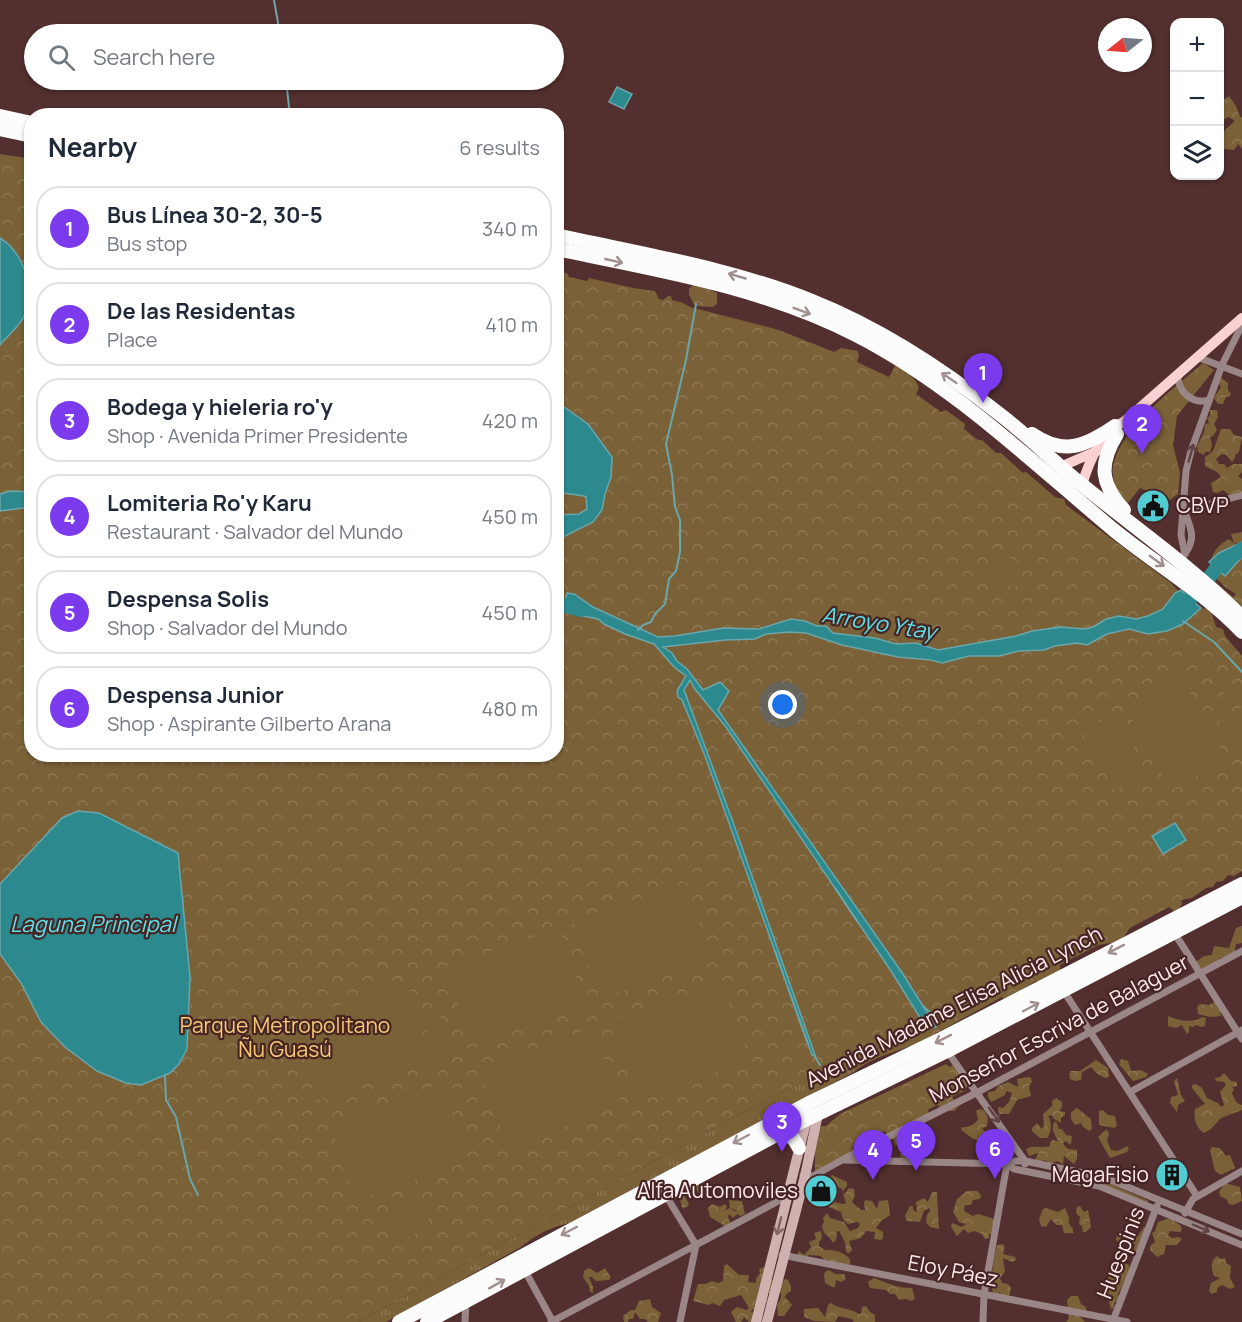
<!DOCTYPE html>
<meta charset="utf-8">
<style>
:root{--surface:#fff;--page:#f2f2f3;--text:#1f2937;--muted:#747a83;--line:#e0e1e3;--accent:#7c3aed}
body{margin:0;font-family:Manrope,sans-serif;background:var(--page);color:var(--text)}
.controls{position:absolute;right:18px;top:18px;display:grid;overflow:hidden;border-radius:12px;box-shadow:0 2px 4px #0004}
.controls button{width:54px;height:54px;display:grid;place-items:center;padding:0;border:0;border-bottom:2px solid var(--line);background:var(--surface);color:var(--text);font:30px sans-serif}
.compass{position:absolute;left:1098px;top:18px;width:54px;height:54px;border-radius:50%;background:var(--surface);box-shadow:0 2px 4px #0004;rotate:253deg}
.you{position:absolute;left:783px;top:705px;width:21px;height:21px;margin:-15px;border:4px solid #fff;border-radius:50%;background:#1a73e8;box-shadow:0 0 0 9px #1a73e833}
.badge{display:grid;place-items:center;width:39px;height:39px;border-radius:50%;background:var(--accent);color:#fff;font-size:20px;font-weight:700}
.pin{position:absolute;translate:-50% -50px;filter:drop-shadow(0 2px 3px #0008)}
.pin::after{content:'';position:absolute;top:32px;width:21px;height:18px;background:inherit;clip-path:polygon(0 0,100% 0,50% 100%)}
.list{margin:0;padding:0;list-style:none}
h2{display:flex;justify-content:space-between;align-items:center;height:78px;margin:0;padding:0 24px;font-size:26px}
h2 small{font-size:20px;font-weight:400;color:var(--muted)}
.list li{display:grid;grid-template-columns:39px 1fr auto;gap:18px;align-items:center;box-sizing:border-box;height:84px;margin:0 12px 12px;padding:0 12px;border:2px solid var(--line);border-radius:24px}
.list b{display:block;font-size:22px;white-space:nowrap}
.list p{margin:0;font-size:20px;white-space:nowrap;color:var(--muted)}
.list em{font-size:20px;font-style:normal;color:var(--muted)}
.icon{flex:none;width:33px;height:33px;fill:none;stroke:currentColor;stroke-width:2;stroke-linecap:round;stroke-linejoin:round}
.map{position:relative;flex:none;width:1242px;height:1322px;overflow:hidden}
.search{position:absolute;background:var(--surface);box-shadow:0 2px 4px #0004;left:24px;top:24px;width:540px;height:66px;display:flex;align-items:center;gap:15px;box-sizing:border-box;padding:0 21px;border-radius:33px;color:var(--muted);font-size:22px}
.panel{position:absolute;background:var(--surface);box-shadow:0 2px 4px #0004;left:24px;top:108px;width:540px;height:654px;border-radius:24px}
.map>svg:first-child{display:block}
.grass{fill:url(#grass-tufts)}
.forest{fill:url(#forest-crowns)}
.pitch{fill:#7a6137}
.water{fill:#2c8a8f;stroke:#6ba6aa;stroke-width:1.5}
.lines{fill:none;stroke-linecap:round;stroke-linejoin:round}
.stream{stroke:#6ba6aa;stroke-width:2}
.river{stroke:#2c8a8f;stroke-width:14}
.street{stroke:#9a8686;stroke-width:7}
.secondary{stroke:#cfb1b0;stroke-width:10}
.primary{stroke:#f9d1d0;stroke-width:10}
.highway{stroke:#fcfcfc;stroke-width:14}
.oneway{stroke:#a29090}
.oneway2{stroke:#604242}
.oneway3{stroke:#846464}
.labels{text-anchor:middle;stroke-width:4.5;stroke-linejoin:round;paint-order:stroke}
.poi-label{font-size:21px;fill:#fde9e9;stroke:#472525;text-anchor:end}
.street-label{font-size:21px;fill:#fde9e9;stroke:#472525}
.park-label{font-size:21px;fill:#f9c975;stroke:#472525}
.water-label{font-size:22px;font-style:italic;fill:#5ce1e8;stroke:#472525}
</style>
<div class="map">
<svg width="1242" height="1322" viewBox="0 0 1242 1322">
<defs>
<pattern id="grass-tufts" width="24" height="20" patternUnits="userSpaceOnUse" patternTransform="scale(1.5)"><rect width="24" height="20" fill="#7a6137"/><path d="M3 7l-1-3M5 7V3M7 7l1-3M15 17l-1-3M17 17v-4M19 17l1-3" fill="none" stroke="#8e7854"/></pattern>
<pattern id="forest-crowns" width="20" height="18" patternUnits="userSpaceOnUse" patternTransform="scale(1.5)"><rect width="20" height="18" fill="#7a6137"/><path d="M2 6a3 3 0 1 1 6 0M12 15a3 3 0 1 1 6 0" fill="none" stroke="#8e7854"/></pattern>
</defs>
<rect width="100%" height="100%" fill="#532f2f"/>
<g class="grass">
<path d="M893 1039 922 1041C900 1052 874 1055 854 1072L569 1223C551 1227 535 1235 521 1247L386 1322H358L768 1099Z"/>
<polygon points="1038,1167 1092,1176 1149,1201 1147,1202 1092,1180"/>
</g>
<g class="forest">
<polygon points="1229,96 1236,106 1240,117 1242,117 1242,149 1238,144 1234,150 1224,149 1220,139 1225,130 1235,121 1229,117 1220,121 1220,103"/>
<path d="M0 154 26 158 28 161 31 162 32 754H556V273H567L569 277 587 281 589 278 633 288 655 291 659 299 663 300 668 296H671L672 300 683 303 690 307 779 330 834 352 841 348 858 351 859 356 857 362 889 377 895 366 906 369C910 377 917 380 919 388L916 394 941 412 946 410 965 424 964 429 978 440H982L996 453H1001L1023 473 1026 472 1055 497 1064 499 1066 505 1171 583 1195 609 1210 608 1216 627 1223 629 1225 636 1242 656V871L1234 876 1228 875 1223 881 1216 882 1213 887 1206 888 1192 898 1181 900 1182 904 1179 909 1174 911 1169 907 1130 928 1123 938 1117 942 1098 945 1060 965 1061 974 1043 983 1036 981 1005 1000 1002 997 922 1041 893 1039 768 1099 358 1322H0Z"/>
<polygon points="695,283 717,293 717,304 713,307 695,306 689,295 689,289"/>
<path d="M1203 363 1214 370 1177 416 1173 445 1180 473 1178 494 1170 500 1140 488 1127 504C1120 495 1114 487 1113 476 1109 436 1176 387 1203 363Z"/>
<polygon points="1220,377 1228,383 1228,390 1231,394 1229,397 1226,397 1223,404 1218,404 1214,398 1221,387 1218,382"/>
<polygon points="1210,410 1217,410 1218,417 1214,424 1217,430 1213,436 1210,437 1212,445 1210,452 1205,452 1204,455 1198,452 1197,446 1204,432 1205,424 1209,423 1207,418 1210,416"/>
<polygon points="1221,429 1230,429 1234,435 1242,437 1239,452 1235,455 1235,458 1232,462 1226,455 1222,454 1216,459 1219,464 1224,464 1227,468 1233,464 1242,464 1242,472 1238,476 1242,479 1242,494 1231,496 1223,490 1217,493 1213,492 1211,483 1221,477 1217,472 1205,466 1205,457 1213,451"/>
<path d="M1242 532V543H1234L1242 549V608L1208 579 1210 577 1233 597 1236 594 1225 587 1212 574 1215 569 1211 559C1215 550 1219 544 1229 539L1234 543 1231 534Z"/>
<path d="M1242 926V943L1236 944 1234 953C1224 960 1220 952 1214 969L1206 970 1198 967 1197 961 1204 956 1212 955 1214 946 1229 948 1236 928Z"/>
<polygon points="1215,1002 1219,1006 1221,1016 1210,1017 1198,1014 1197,1007 1200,1004 1209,1005"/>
<path d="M1168 1016C1177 1020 1193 1024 1202 1017L1206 1018 1205 1026 1201 1027 1196 1025 1193 1027 1189 1026V1032L1187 1034 1182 1025 1176 1028 1168 1026Z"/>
<polygon points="1121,1059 1128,1061 1131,1071 1141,1070 1148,1074 1146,1077 1133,1081 1119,1064"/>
<polygon points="1096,1060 1108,1068 1109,1077 1105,1078 1096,1073 1091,1067 1082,1072 1081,1080 1075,1081 1070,1079 1069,1074 1071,1071 1080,1071"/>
<polygon points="946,1064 950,1067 954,1065 968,1085 964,1091 952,1097 954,1101 962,1103 954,1111 947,1111 937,1105 927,1110 930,1113 910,1128 910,1132 915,1133 916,1136 908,1146 917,1154 918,1162 901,1159 900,1153 906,1150 900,1145 895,1145 894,1140 887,1135 885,1131 851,1148 857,1150 815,1172 815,1149 818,1137 817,1134 821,1126 826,1126 840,1114"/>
<path d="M1224 1073 1231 1081 1237 1082V1086L1232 1087 1234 1090 1232 1093C1234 1098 1236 1104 1242 1105V1110L1221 1118 1211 1129 1204 1133C1196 1128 1193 1118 1195 1109L1205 1104 1192 1088V1085L1196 1084 1202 1088 1207 1098 1218 1103 1221 1107 1224 1105 1220 1092 1226 1085 1224 1082 1216 1081 1215 1078 1220 1077Z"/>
<polygon points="1028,1077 1031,1078 1032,1082 1029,1086 1031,1096 1017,1100 1009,1114 999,1114 998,1107 1003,1108 1009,1102 1012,1093 1006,1091 1005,1095 991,1102 988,1097 988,1092 995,1091 998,1086 1008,1082 1018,1087 1017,1079"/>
<polygon points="1177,1078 1181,1095 1185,1101 1178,1105 1177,1112 1170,1103 1171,1097 1178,1095 1174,1081"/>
<path d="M1056 1098 1062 1102V1107L1059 1111 1065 1112V1115L1061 1118V1123L1054 1119 1052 1115 1048 1116C1052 1121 1052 1133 1047 1138H1040L1032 1131V1128L1037 1123 1041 1128 1044 1127 1043 1114 1052 1106V1101Z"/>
<polygon points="1077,1108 1091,1119 1092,1129 1089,1131 1083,1127 1081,1123 1075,1125 1071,1119 1071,1112"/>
<path d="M979 1109 984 1110 988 1118 987 1126 982 1129 989 1134V1138C978 1146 969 1135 961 1130L962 1127C968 1128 976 1124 978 1119L976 1111Z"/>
<polygon points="1103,1110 1108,1115 1115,1116 1117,1126 1114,1128 1099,1125 1099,1111"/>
<path d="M1056 1121 1059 1129H1062L1066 1135 1072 1136 1071 1145 1065 1141 1063 1144 1068 1149 1077 1150V1159L1074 1164 1064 1156 1063 1164 1057 1161 1051 1164 1045 1160 1038 1162 1035 1159 1039 1153 1029 1156 1026 1149C1034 1144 1042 1149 1050 1146V1143L1052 1140 1058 1141 1053 1131V1124Z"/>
<polygon points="1107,1130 1109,1133 1107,1140 1111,1150 1118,1151 1127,1146 1129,1149 1127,1152 1110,1158 1098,1137 1104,1131"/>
<polygon points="1212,1147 1220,1148 1226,1156 1230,1155 1235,1168 1221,1175 1215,1171 1210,1150"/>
<polygon points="694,1169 699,1173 699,1184 708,1185 709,1192 705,1196 701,1196 694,1187 691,1187 684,1195 689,1204 687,1207 682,1208 680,1199 671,1195 670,1192 688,1176 690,1171"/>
<polygon points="832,1175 847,1182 847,1186 843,1191 844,1195 849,1188 854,1189 855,1196 852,1202 861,1210 865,1210 864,1203 865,1200 872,1201 877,1209 879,1201 888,1200 890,1215 881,1221 876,1228 883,1232 883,1238 881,1240 874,1239 875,1232 866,1231 861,1238 849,1241 852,1250 848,1254 846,1251 845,1242 839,1231 837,1231 836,1240 833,1243 829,1237 824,1233 822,1226 824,1221 823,1218 827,1213 830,1218 844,1222 850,1231 858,1228 860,1224 858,1222 848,1224 843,1219 841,1212 829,1207 827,1197 830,1195 833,1196 836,1203 846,1204 842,1189 836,1186 829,1189 827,1187 826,1179"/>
<polygon points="1225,1183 1240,1187 1242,1201 1233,1205 1229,1204 1226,1199 1220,1196 1219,1192"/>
<polygon points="967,1191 977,1191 981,1195 980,1199 973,1200 971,1205 965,1205 964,1211 973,1216 978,1214 995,1219 993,1234 989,1234 989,1238 985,1239 982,1234 974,1231 968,1233 964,1229 957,1236 951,1227 952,1223 962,1227 966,1224 959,1222 953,1212 957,1199"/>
<polygon points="932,1192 937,1192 939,1229 930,1227 926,1222 927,1215 930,1211 929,1208 924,1211 920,1222 907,1221 905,1216 910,1206 913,1206 913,1210 917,1212 916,1202 924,1198 928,1202"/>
<polygon points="729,1200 742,1201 745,1214 741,1216 737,1214 733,1218 729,1214 728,1217 731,1224 728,1228 710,1217 708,1208 712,1204 720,1207 725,1204 727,1207 724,1211 730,1208 734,1211 738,1211 730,1208"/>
<polygon points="1080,1206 1084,1212 1088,1210 1091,1227 1086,1232 1083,1232 1082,1226 1079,1224 1080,1217 1076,1213 1077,1207"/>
<polygon points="1046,1208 1058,1212 1065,1208 1069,1218 1069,1224 1073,1229 1073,1233 1064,1233 1062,1225 1056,1225 1051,1219 1046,1227 1041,1226 1039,1219 1043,1209"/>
<polygon points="1170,1218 1181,1226 1182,1230 1180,1232 1170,1231 1168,1235 1172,1238 1179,1237 1182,1239 1177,1245 1166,1245 1164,1254 1157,1257 1150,1250 1151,1245 1155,1242 1152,1233 1155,1231 1158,1222"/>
<polygon points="1144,1227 1146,1227 1138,1251 1133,1252 1135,1245 1130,1240 1123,1240 1118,1242 1116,1240 1118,1232 1123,1234 1128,1230 1138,1236"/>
<path d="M821 1231 822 1238 819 1242V1246L825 1250C835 1250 842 1251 850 1259V1264L832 1265 829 1260 826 1261 820 1256 809 1255 807 1257 797 1255 799 1251 804 1255 811 1247 809 1242 816 1239 814 1233Z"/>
<path d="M1003 1244 1005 1247 1003 1254 1015 1257 1016 1260 1012 1262 1003 1258 1005 1272 1000 1278 1002 1283 1008 1284 1011 1288 1009 1297 1002 1296 1000 1292 997 1297 993 1294C990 1277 993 1262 997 1245Z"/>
<path d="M1217 1256 1221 1259 1225 1258 1226 1263 1231 1266 1230 1278 1235 1287 1230 1289 1222 1285 1217 1288V1292L1211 1294 1209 1291 1211 1283 1220 1278 1214 1276C1211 1269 1210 1261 1217 1256Z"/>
<polygon points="1121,1261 1129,1265 1130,1271 1118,1294 1119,1298 1114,1303 1114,1308 1111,1309 1106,1291 1108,1288 1113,1289 1113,1286 1108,1278 1109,1276 1113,1278 1117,1277 1115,1274 1117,1269 1112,1265"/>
<polygon points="727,1264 739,1275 749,1275 748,1282 756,1283 756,1278 760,1274 759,1269 766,1266 771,1279 780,1285 785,1279 788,1280 791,1286 791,1291 786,1294 785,1297 792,1305 784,1316 778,1316 777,1305 781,1298 781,1293 768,1293 767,1303 764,1301 751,1311 756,1317 766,1317 770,1322 749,1322 744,1317 741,1322 736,1322 731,1312 737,1307 746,1310 749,1308 741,1295 724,1300 720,1306 712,1303 709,1305 693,1301 698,1284 705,1284 712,1281 718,1283 723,1281 724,1266"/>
<polygon points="589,1268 597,1273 605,1268 611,1277 609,1280 596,1281 592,1277 589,1277 593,1287 593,1293 590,1292 589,1286 583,1277 584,1271"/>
<polygon points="829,1270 835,1274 844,1274 846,1279 841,1282 836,1280 835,1287 832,1287 825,1283 824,1274 826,1271"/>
<path d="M874 1278C887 1283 897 1288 912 1288L915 1298 912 1301 906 1299 899 1300 895 1294H890L886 1290 870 1288 868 1282Z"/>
<polygon points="1071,1296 1078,1296 1081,1304 1086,1307 1087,1312 1074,1309 1085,1322 1066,1322 1069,1318 1067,1300"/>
<polygon points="650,1299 652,1307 661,1313 658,1322 648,1322 645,1319 640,1319 635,1312 633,1319 629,1319 628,1322 624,1322 623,1316 631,1310 635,1310 639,1301"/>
<path d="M831 1303C839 1309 850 1308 859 1314H861L862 1307 866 1306 870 1312 875 1315V1322H854L852 1319 838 1316 835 1322 814 1321 804 1317V1309L818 1308 825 1317 828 1305Z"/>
</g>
<g class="pitch">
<polygon points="994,550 1026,566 1015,588 983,572"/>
<polygon points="1180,675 1226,759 1171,790 1125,706"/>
<polygon points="1231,690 1238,704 1217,716 1210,702"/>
<polygon points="1242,707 1242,746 1235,750 1219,721"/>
<polygon points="1115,713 1148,774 1115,791 1082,731"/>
<polygon points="685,882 712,960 600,999 573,921"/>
<polygon points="559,928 585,1006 472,1044 445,967"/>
<polygon points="406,981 432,1061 318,1100 292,1022"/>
<polygon points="721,981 750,1060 637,1101 608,1022"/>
<polygon points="439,1011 453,1054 436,1059 422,1016"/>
<polygon points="593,1027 621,1106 508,1147 479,1068"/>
<polygon points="947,1070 957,1088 931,1103 921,1085"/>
<polygon points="441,1083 469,1161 356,1201 329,1123"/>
<polygon points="420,1199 431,1227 391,1244 380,1215"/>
</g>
<g class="water">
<polygon points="617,87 632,94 624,109 609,102"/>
<path d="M0 238C25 254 35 289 24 316 20 326 7 336 0 345Z"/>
<polygon points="557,402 588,424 612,457 611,477 605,494 602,510 593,522 557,540 557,515 579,514 587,509 586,497 584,496 557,492"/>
<polygon points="11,491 31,492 31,507 0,511 0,494"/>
<polygon points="1242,542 1242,557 1225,576 1209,562 1219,553"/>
<polygon points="1181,590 1201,608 1183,624 1167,631 1148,634 1129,629 1107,634 1087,645 1077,643 1055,646 1044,650 1019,651 999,656 969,656 942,663 931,660 898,657 842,645 806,633 790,632 766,634 755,639 725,640 663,647 672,653 677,661 687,669 703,690 720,682 729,691 718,710 903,974 936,1027 930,1028 924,1024 891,971 726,727 694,688 690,680 684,690 733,822 815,1055 812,1055 705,756 682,700 678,697 677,691 686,676 674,667 654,644 625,634 604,624 598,619 568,613 562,610 567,593 574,594 593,607 658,637 675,636 723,628 759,629 791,619 805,621 817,626 826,626 833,633 875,638 896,644 916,643 938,650 1016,636 1032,631 1061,627 1085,629 1093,627 1106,619 1119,616 1136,619 1148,616 1163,609 1175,593"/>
<polygon points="78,811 99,813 178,853 190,977 187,1049 179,1064 170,1073 141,1085 126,1083 97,1071 65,1047 41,1022 21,983 0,954 0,884 62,818"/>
<polygon points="1175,823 1186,840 1163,854 1152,836"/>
</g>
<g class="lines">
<g class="stream">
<polyline points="274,0 280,34"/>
<polyline points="286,80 290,116"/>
<polyline points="1183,621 1214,642 1242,672"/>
<polyline points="638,630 643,625 651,622 655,614 665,604 669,579 676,571 680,552 680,520 675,507 672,475 666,444 686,360 696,304"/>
<polyline points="835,888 857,921"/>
<polyline points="775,951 783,974"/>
<polyline points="788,988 808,1044"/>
<polyline points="923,1006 934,1016"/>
<polyline points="814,1055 820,1065"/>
<polyline points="165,1075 166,1100 176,1117 190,1179 198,1195"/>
</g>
<g class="river">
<polyline points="556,603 581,610"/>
<polyline points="1177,612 1202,587 1217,567 1242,549"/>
</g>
<g class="street">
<polyline points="1197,357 1242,374"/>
<path d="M1178 374C1177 391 1192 405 1209 400"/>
<polyline points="1184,511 1242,495"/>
<polyline points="1185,554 1181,535 1186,471 1191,451 1222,365 1242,325"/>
<path d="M1184 555C1196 540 1192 530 1185 513"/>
<polyline points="1175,934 1242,1039"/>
<polyline points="1063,990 1197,1196"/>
<polyline points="947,1051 1025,1161 1025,1164"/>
<polyline points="1130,1092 1242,1030"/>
<polyline points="844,1160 1007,1164 1015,1161 1025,1161 1103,1177 1242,1234"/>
<polyline points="1007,1164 1014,1169 1099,1186 1242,1245"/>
<polyline points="803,1175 813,1176 842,1160 978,1092 1242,951"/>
<polyline points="665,1194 696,1245 680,1322"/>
<polyline points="1185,1213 1193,1199 1242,1171"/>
<polyline points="782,1255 1127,1322"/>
<polyline points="524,1269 553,1322"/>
<polyline points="1114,1318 1157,1206"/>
<polyline points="465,1322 466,1301"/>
<polyline points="551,1322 786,1197"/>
<polyline points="983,1322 984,1294 1007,1164"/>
</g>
<g class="secondary">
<polyline points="756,1322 807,1118"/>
<polyline points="767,1322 805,1176 818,1114"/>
</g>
<g class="primary">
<polyline points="1060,467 1097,451"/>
<path d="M1082 485C1090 458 1101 434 1126 420L1242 318"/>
</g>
<g class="highway">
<polyline points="0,116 32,123"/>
<polyline points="0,129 32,136"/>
<path d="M556 235C642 254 731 268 812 301 880 328 944 370 1002 416 1029 437 1054 462 1081 484 1135 528 1193 568 1242 617"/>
<path d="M556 249C658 270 762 287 856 335 952 384 1032 462 1115 531 1157 565 1204 592 1242 632"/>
<path d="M1032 434C1064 456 1086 446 1115 426"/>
<path d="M1117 434C1098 465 1101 484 1124 510"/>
<polyline points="776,1135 785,1135 793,1138 799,1148"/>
<polyline points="399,1322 811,1102 941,1039 1242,884"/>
<polyline points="427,1322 791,1127 947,1051 1242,897"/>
</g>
</g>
<defs><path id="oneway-shaft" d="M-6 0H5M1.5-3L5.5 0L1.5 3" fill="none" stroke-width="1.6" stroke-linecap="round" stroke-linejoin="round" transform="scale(1.5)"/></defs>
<g class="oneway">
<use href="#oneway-shaft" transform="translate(614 261) rotate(13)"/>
<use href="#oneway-shaft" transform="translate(737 276) rotate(-164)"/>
<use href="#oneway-shaft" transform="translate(802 311) rotate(21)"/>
<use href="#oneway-shaft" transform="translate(949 378) rotate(-146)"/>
<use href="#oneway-shaft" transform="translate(1157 561) rotate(36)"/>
<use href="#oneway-shaft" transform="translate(1116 949) rotate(153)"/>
<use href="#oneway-shaft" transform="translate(1031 1007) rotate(-28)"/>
<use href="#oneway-shaft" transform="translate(943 1039) rotate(153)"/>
<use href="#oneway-shaft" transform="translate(741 1139) rotate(152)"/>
<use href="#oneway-shaft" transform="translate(569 1231) rotate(152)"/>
<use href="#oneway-shaft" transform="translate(497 1284) rotate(-29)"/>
</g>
<g class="oneway2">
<use href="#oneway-shaft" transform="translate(1191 453) rotate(-74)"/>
<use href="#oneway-shaft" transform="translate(994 1115) rotate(55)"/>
<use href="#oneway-shaft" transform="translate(1201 1228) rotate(23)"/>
</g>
<use class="oneway3" href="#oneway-shaft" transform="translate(779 1226) rotate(104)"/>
<defs>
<symbol id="civic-disc" viewBox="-11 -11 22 22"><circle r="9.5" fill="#51ccd3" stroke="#472525"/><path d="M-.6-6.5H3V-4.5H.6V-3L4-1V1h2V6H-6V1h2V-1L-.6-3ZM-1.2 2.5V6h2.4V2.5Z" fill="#111"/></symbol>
<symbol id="building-disc" viewBox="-11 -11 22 22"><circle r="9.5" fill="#51ccd3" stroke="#472525"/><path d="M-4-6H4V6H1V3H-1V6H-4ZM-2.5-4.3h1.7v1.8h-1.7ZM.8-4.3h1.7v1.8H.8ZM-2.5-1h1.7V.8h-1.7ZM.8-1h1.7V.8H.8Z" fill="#111"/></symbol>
<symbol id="shop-disc" viewBox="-11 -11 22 22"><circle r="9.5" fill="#51ccd3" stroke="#472525"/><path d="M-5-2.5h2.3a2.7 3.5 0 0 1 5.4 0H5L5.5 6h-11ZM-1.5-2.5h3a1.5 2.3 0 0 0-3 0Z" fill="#111"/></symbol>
</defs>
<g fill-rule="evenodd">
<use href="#civic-disc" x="1134" y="487" width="38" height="38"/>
<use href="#building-disc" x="1153" y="1156" width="38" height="38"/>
<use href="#shop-disc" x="802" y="1172" width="38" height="38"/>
</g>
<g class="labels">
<g class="poi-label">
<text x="1176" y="513" text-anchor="start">CBVP</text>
<text x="1149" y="1182">MagaFisio</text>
<text x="798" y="1198">Alfa Automoviles</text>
</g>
<g class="street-label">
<text transform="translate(954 1007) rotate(-27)" y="7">Avenida Madame Elisa Alicia Lynch</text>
<text transform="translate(1059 1029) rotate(-28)" y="7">Monseñor Escriva de Balaguer</text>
<text transform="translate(1121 1253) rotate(-69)" y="7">Huespinis</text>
<text transform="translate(953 1271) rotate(11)" y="7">Eloy Páez</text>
</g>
<g class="park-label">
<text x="285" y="1033">Parque Metropolitano<tspan x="285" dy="24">Ñu Guasú</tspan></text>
</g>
<g class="water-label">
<text transform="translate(879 623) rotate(9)" y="8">Arroyo Ytay</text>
<text x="93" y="932">Laguna Principal</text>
</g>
</g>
</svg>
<div class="controls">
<button>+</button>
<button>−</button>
<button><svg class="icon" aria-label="layers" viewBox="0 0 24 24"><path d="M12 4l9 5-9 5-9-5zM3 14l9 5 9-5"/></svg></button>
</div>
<svg class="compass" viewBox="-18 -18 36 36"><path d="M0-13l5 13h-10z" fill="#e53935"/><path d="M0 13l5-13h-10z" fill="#747a83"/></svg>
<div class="you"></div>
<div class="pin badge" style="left:983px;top:403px">1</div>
<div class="pin badge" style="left:1142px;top:454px">2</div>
<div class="pin badge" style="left:782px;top:1152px">3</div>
<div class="pin badge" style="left:873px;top:1180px">4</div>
<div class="pin badge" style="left:916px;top:1171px">5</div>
<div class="pin badge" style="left:995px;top:1179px">6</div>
<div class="search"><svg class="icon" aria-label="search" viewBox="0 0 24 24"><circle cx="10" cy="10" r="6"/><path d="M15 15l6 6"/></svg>Search here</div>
<section class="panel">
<h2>Nearby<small>6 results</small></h2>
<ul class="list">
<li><span class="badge">1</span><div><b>Bus Línea 30-2, 30-5</b><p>Bus stop</p></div><em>340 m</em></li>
<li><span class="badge">2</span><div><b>De las Residentas</b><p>Place</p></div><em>410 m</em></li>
<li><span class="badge">3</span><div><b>Bodega y hieleria ro'y</b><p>Shop · Avenida Primer Presidente</p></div><em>420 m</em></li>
<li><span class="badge">4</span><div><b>Lomiteria Ro'y Karu</b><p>Restaurant · Salvador del Mundo</p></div><em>450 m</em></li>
<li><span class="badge">5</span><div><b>Despensa Solis</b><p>Shop · Salvador del Mundo</p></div><em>450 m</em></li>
<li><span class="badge">6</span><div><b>Despensa Junior</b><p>Shop · Aspirante Gilberto Arana</p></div><em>480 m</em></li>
</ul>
</section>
</div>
